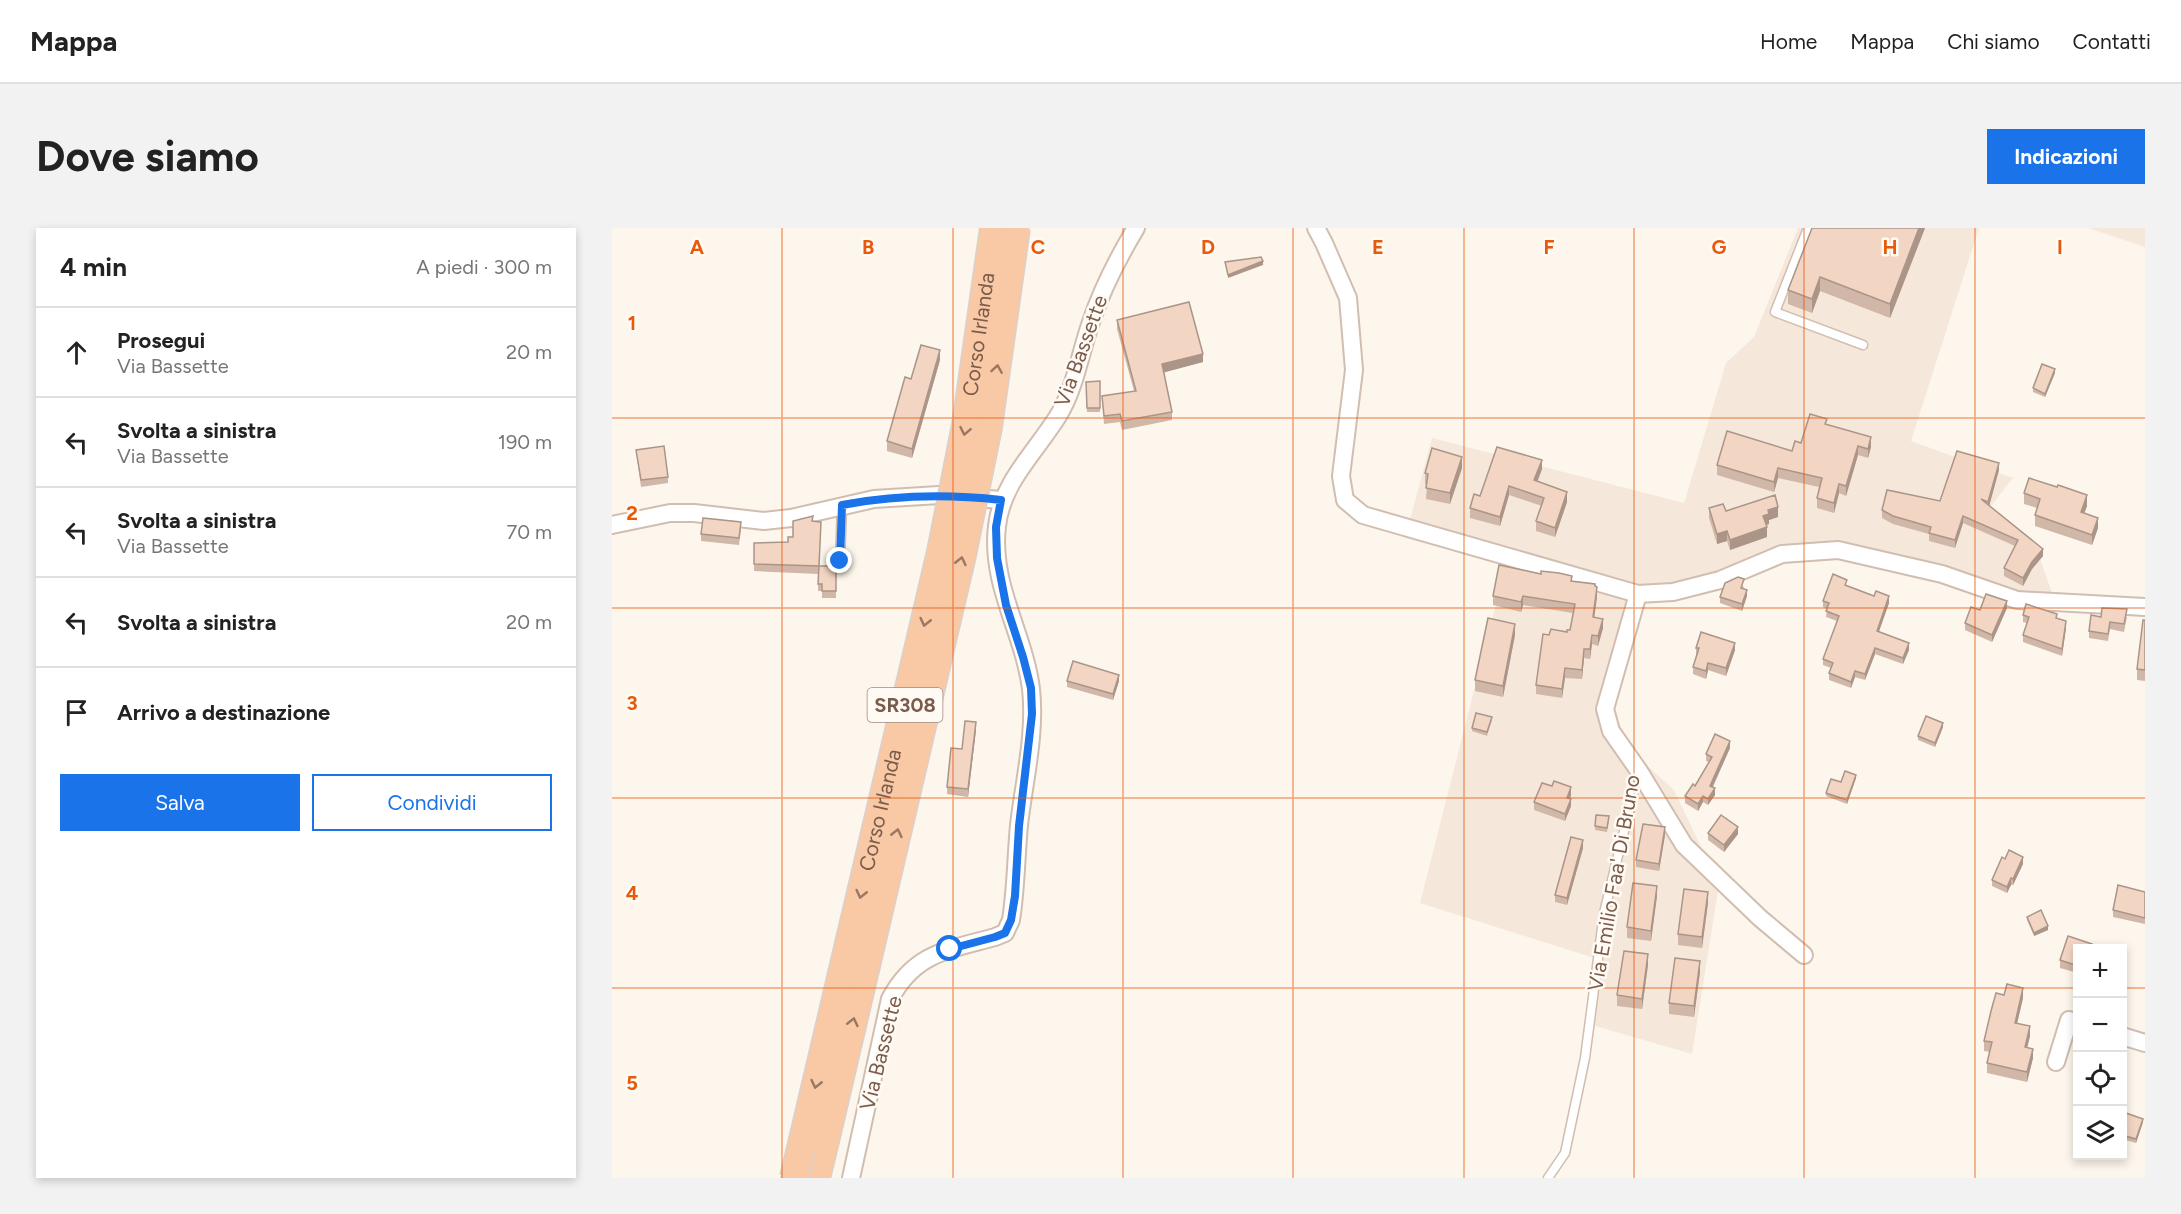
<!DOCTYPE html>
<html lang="it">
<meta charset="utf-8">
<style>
:root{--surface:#fff;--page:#f2f2f2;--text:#222;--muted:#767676;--line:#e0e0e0;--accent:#1a73e8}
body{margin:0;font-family:Figtree,sans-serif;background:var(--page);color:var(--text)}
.controls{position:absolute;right:18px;bottom:18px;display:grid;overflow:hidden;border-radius:0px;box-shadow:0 3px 9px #0003}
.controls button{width:54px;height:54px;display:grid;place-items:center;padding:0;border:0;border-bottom:2px solid var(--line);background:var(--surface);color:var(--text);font:30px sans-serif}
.stop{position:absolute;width:18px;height:18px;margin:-14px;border:4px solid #1a73e8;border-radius:50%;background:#fff}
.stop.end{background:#1a73e8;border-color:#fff;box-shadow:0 2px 6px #0008}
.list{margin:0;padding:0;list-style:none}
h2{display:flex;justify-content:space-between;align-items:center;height:78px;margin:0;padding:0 24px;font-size:26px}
h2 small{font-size:20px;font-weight:400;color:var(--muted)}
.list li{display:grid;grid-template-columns:39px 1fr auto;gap:18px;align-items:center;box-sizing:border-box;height:90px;padding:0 24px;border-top:2px solid var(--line)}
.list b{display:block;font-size:22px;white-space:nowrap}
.list p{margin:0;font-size:20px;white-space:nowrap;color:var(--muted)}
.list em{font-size:20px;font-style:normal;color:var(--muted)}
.actions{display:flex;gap:12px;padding:18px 24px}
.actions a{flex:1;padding:14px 0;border:2px solid var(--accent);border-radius:0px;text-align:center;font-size:21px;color:var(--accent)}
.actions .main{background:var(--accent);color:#fff}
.icon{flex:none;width:33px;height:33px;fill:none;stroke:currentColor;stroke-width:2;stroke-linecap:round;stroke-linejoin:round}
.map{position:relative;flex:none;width:1533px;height:950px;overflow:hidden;border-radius:0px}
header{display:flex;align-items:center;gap:36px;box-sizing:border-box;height:84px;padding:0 30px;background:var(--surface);border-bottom:2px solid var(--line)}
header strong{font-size:28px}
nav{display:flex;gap:33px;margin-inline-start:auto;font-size:21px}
.intro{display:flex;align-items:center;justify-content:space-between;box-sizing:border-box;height:144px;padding:0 36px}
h1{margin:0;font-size:42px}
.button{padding:15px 27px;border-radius:0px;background:var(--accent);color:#fff;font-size:21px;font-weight:700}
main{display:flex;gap:36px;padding:0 36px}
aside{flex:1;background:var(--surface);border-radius:0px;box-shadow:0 3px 9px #0003}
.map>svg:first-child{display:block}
.residential{fill:#f5e8da}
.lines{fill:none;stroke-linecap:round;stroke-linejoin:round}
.service-casing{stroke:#d1beb0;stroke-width:11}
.minor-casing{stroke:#d1beb0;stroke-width:20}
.trunk-casing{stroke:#dad1cd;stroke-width:30}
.service{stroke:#fff;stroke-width:8}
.minor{stroke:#fff;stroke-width:16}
.trunk{stroke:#f9c8a4;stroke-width:27}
.trunk-bridge-casing{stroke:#dad1cd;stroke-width:30;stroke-linecap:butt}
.trunk-bridge{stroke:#f9c8a4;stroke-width:27}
.wall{fill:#d1b7a8}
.shaded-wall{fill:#aa9588}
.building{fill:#f3d5c3;stroke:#aa9588;stroke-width:1.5}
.oneway{stroke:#9a7763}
.route{stroke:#1a73e8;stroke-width:8}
.grid{fill:none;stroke:#e8590c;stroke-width:1.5;stroke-opacity:0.55}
.labels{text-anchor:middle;stroke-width:5;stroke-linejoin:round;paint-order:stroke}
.shield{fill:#fffaf3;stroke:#a28b7f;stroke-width:1.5}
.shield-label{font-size:20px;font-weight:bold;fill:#7a5c4d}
.street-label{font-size:21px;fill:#7a5c4d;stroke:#fffaf3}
.grid-label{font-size:20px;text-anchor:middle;font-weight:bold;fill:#e8590c;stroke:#fffaf3;stroke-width:5;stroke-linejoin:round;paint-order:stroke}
</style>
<header>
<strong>Mappa</strong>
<nav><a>Home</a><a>Mappa</a><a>Chi siamo</a><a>Contatti</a></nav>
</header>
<div class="intro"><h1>Dove siamo</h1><a class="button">Indicazioni</a></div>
<main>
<aside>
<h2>4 min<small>A piedi · 300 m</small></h2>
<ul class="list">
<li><svg class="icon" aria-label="ahead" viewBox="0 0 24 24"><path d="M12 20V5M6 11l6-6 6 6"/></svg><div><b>Prosegui</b><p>Via Bassette</p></div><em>20 m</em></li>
<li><svg class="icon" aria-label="left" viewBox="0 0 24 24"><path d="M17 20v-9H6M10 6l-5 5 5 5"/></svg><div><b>Svolta a sinistra</b><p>Via Bassette</p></div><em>190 m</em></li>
<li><svg class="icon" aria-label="left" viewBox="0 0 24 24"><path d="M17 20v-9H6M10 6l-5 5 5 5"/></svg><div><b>Svolta a sinistra</b><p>Via Bassette</p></div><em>70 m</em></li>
<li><svg class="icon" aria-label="left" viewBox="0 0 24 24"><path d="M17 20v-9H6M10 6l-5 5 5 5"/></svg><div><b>Svolta a sinistra</b></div><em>20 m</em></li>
<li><svg class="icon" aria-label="arrive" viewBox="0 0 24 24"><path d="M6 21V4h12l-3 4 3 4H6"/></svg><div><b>Arrivo a destinazione</b></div></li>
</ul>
<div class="actions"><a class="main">Salva</a><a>Condividi</a></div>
</aside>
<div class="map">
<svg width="1533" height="950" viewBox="0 0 1533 950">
<rect width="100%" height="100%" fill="#fdf6ec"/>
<g class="residential">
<polygon points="1186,0 1367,0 1299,213 1401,250 1372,287 1428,331 1444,376 1227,320 1026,370 1001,448 998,504 1062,562 1091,623 1108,650 1080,826 973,795 982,730 808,675 894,337 793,310 820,210 1072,275 1114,135 1142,109"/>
<polygon points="1476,0 1533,0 1533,19"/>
</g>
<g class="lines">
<defs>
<g id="service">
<polyline points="1196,0 1163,84 1251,117"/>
<polyline points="228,333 230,278"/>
<polyline points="936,950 953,925 973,830 992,685 1022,562"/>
</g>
<g id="minor">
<polyline points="704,0 712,15 736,70 742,142 729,248 733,272 751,287 1026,366 1061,364 1108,352 1170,326 1226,322 1330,346 1405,372 1533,379"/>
<polyline points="0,297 58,285 82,285 152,293 179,290 262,271 327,267 389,272"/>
<polyline points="1026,366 993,481 999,503 1027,543 1072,617 1148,690 1192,727"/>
<polyline points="1510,808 1533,815"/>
<polyline points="1444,834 1457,792 1466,794"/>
<path d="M239 950 278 771C303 724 337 722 383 709L393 705 399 692C404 661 404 629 407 597 412 553 424 506 419 461 412 405 378 357 385 298 390 254 423 225 446 188 463 161 468 125 479 94 490 61 506 30 524 0"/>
</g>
<polyline id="trunk" points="204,950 213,913"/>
</defs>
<use href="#service" class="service-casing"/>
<use href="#minor" class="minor-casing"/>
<use href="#trunk" class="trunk-casing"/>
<use href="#service" class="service"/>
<use href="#minor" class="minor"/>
<use href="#trunk" class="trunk"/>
<defs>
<g id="trunk-bridge">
<polyline points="213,913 350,327 376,199 404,0"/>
<path id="s1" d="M182 950 329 324 354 197 382 0"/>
</g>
</defs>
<use href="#trunk-bridge" class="trunk-bridge-casing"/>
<use href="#trunk-bridge" class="trunk-bridge"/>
</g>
<g class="wall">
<polygon points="1200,0 1313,0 1278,90 1208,63 1200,85 1176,76 1176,62"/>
<polygon points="505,92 591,134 552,144 560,184 560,192 510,202 508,194 492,196 490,168 522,163 505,101"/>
<polygon points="328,132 300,230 275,223 275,213"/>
<polygon points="1443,145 1433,169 1421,164 1421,160"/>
<polygon points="488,153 488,184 475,184 474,154"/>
<polygon points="1215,196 1259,219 1256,230 1246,227 1234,268 1227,265 1222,285 1205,280 1205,270 1207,259 1166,250 1162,264 1105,247 1105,237 1180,223 1189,215"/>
<polygon points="24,222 56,249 56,255 29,259"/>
<polygon points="850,240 838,276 814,271 815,257 813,256 813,245"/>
<polygon points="930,241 926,253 955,274 943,309 924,303 924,293 930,278 897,267 888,298 858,290 858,280 868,268"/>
<polygon points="1387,242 1377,278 1431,328 1420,341 1411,358 1392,348 1392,340 1403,318 1351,295 1343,320 1317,313 1317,306 1281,296 1270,290 1270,282 1328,273"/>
<polygon points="1412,265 1475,278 1472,285 1486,300 1480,317 1423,298 1423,287 1425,280 1412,276"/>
<polygon points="1097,280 1114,283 1166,289 1157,292 1157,296 1154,297 1155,309 1118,322 1115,313 1105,316 1097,290"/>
<polygon points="200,293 208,338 224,338 224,370 210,370 210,363 206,363 206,346 142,343 142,315 176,314 181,309"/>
<polygon points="129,301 127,317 89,313 89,306"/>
<polygon points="929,346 983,359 985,369 982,389 991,400 986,418 980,416 978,431 972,430 970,451 953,450 950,470 924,466 924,457 937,407 955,404 958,402 961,385 911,377 909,384 881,377 881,368"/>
<polygon points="1132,358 1131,361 1135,368 1130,383 1108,375 1108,369"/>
<polygon points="1235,358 1277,375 1267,403 1297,422 1291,436 1263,426 1253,452 1243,449 1239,460 1217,452 1217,445 1219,440 1211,437 1211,431 1225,393 1214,389 1215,381 1211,379 1211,373"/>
<polygon points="1395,380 1380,414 1353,402 1353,395 1368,382"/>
<polygon points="1411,387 1445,390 1454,400 1450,428 1411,414 1411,407 1415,395 1411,394"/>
<polygon points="1489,389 1515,389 1512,404 1498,401 1496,413 1477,410 1477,403"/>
<polygon points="1533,392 1533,453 1525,452 1525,441"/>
<polygon points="903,407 891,469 863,463 863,452"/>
<polygon points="1084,420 1123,422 1114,448 1096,442 1094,451 1081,446 1081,439 1085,427 1084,427"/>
<polygon points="455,453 507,453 501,472 455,459"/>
<polygon points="880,492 875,508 860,503 860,500"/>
<polygon points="1331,499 1323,519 1306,512 1306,508"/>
<polygon points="364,502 356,569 335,566 335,559 350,521"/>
<polygon points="1118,520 1101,559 1103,567 1096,577 1091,574 1086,583 1073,575 1073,568 1083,558 1097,534 1094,533 1094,526"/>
<polygon points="1244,550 1235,576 1214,568 1214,565 1229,554"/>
<polygon points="959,567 958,571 959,578 953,593 922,582 922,574"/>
<polygon points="984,587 997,592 995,604 983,602"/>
<polygon points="1096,605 1126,606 1112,624 1096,612"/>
<polygon points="1053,607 1047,643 1024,639 1024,632"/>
<polygon points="971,620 955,677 943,674 943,667"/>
<polygon points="1393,631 1411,636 1401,657 1399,657 1395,665 1380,658 1380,652"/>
<polygon points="1533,664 1533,696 1501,689 1501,682"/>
<polygon points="1045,668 1039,713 1015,710 1015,699"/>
<polygon points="1096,675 1090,720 1066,717 1066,706"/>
<polygon points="1415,689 1436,702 1422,708 1415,692"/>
<polygon points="1456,708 1480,716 1480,720 1466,720 1466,745 1448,740 1448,732"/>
<polygon points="1036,737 1030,781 1005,778 1005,767"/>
<polygon points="1088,744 1082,789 1057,786 1057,775"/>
<polygon points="1411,770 1405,795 1418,808 1415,819 1421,830 1415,854 1375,845 1375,835 1378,824 1372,823 1372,813"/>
<polygon points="1531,894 1524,915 1510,911 1510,895"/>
</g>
<g class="shaded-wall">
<polygon points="1307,0 1313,0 1278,90 1278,76"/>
<polygon points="651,33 651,37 616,50 616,47"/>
<polygon points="1208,49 1208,63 1200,85 1200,71"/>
<polygon points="328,122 328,132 300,230 300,221"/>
<polygon points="591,126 591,134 550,145 550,136"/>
<polygon points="1443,141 1443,145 1433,169 1433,166"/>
<polygon points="1259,209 1259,219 1256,230 1256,221"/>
<polygon points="1246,218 1246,227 1234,268 1234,258"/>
<polygon points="850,229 850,240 838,276 838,265"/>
<polygon points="930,232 930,241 922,261 922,252"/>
<polygon points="1387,235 1387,242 1376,282 1376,274"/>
<polygon points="1166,240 1166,250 1162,264 1162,254"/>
<polygon points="1227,256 1227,265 1222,285 1222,275"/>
<polygon points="897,258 897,267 888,298 888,289"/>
<polygon points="955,264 955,274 943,309 943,300"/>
<polygon points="1475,267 1475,278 1469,294 1469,284"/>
<polygon points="1166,279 1166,289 1157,292 1157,296 1151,298 1151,288 1156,282"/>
<polygon points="1351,288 1351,295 1343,320 1343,312"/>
<polygon points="1486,290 1486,300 1480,317 1480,307"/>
<polygon points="1155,299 1155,309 1118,322 1118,312"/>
<polygon points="1115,303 1115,313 1105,316 1105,306"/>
<polygon points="1431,321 1431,328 1420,341 1411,358 1411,350 1420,334"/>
<polygon points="985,359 985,369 981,399 981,389"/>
<polygon points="1135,362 1135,368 1130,383 1130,376"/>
<polygon points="911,368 911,377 909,384 909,374"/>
<polygon points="1277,368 1277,375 1265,409 1265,403"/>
<polygon points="1395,373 1395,380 1380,414 1380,407"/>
<polygon points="991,391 991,400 986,418 986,408"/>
<polygon points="1454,393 1454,400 1450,428 1450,421"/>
<polygon points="903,396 903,407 891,469 891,458"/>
<polygon points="980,407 980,416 978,431 978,421"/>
<polygon points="1123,415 1123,422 1114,448 1114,440"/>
<polygon points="1297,415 1297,422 1291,436 1291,430"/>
<polygon points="1263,420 1263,426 1253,452 1253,446"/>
<polygon points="972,421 972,430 970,451 970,442"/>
<polygon points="1096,435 1096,442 1094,451 1094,443"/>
<polygon points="953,440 953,450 950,470 950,461"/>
<polygon points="1243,443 1243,449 1239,460 1239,454"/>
<polygon points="507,447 507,453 501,472 501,466"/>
<polygon points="364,494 364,502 356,569 356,561"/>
<polygon points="1331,495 1331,499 1323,519 1323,515"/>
<polygon points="1118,513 1118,520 1098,564 1098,558"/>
<polygon points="1244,547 1244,550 1235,576 1235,572"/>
<polygon points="959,559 959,567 955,577 955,570"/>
<polygon points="1103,560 1103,567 1096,577 1096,571"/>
<polygon points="1091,568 1091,574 1086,583 1086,576"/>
<polygon points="959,571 959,578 953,593 953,586"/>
<polygon points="1053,599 1053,607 1047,643 1047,636"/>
<polygon points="1126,599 1126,606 1112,624 1112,617"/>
<polygon points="971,612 971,620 955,677 955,670"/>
<polygon points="1411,629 1411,636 1401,657 1401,651"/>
<polygon points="1399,650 1399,657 1395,665 1395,659"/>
<polygon points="1045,658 1045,668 1039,713 1039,703"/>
<polygon points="1096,664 1096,675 1090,720 1090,709"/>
<polygon points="1436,698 1436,702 1422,708 1422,705"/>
<polygon points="1036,726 1036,737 1030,781 1030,771"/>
<polygon points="1088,733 1088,744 1082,789 1082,778"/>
<polygon points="1411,760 1411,770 1403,805 1403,795"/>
<polygon points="1418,798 1418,808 1413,829 1413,819"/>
<polygon points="1421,821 1421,830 1415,854 1415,844"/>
<polygon points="1531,891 1531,894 1524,915 1524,911"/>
</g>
<g class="building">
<polygon points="1200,0 1307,0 1278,76 1208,49 1200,71 1176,62"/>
<polygon points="649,29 651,33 616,47 613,34"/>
<polygon points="577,74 591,126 550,136 560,184 510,193 508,186 492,188 490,168 524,163 505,92"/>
<polygon points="309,117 328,122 300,221 275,213 293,149 299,151"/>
<polygon points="1430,136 1443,141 1433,166 1421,160"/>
<polygon points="488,153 488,180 475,180 474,154"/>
<polygon points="1198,186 1215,191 1213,196 1259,209 1256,221 1246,218 1234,258 1227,256 1222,275 1205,270 1210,250 1166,240 1162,254 1105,237 1115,203 1180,223 1183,213 1189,215"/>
<polygon points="52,218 56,249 29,252 24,222"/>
<polygon points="885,219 930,232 922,252 955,264 943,300 924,293 932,270 897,258 888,289 858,280 862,266 868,268"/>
<polygon points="820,220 850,229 838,265 814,260 816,246 813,245"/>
<polygon points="1345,223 1387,235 1376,274 1369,271 1431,321 1420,334 1411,350 1392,340 1406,312 1351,288 1343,312 1317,305 1319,299 1281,288 1270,282 1275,262 1328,273"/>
<polygon points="1417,250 1445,259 1446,257 1475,267 1469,284 1486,290 1480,307 1423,287 1428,271 1412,265"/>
<polygon points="1163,267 1166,279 1156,282 1157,286 1151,288 1155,299 1118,312 1115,303 1105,306 1097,280 1111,276 1114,283"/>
<polygon points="201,288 200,293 209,294 207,338 224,338 224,363 210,363 210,356 206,356 207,338 142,336 142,315 176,314 176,309 181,309 181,293"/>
<polygon points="91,290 129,294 127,310 89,306"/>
<polygon points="887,337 929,346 929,343 947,345 960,348 959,353 983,356 983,358 985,359 981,389 991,391 986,408 980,407 978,421 972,421 970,442 953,440 950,461 924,457 931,406 937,407 939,401 955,404 955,402 958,402 963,376 911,368 909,374 881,368"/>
<polygon points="1221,346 1235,352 1233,357 1262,368 1264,363 1277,368 1265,403 1297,415 1291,430 1263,420 1253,446 1243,443 1239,454 1217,445 1221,435 1211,431 1227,388 1214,383 1217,375 1211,373"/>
<polygon points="1126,349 1132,351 1129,360 1135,362 1130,376 1108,369 1113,355"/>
<polygon points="1374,366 1395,373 1380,407 1353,395 1359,379 1368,382"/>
<polygon points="1414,376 1445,386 1444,390 1454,393 1450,421 1411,407 1417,389 1411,387"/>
<polygon points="1490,380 1515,381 1512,396 1498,394 1496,406 1477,403 1479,387 1489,389"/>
<polygon points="876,390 903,396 891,458 863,452"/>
<polygon points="1531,392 1533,392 1533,442 1525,441"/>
<polygon points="1089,404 1123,415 1114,440 1096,435 1094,443 1081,439 1087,420 1084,420"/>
<polygon points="461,433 507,447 501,466 455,453"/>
<polygon points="864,485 880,489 875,504 860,500"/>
<polygon points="1314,488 1331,495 1323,515 1306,508"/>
<polygon points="353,493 364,494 356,561 335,559 339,520 350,521"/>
<polygon points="1103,506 1118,513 1098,558 1103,560 1096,571 1091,568 1086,576 1073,568 1081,556 1083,558 1100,529 1094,526"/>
<polygon points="1233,543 1244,547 1235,572 1214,565 1219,551 1229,554"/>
<polygon points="942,553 959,559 955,570 959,571 953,586 922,574 930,555 940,558"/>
<polygon points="984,587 997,588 995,600 983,598"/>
<polygon points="1109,587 1126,599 1112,617 1096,605"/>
<polygon points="1031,596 1053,599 1047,636 1024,632"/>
<polygon points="959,609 971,612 955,670 943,667"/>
<polygon points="1397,622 1411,629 1401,651 1399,650 1395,659 1380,652 1390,629 1393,631"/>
<polygon points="1021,655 1045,658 1039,703 1015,699"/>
<polygon points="1506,657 1533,664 1533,690 1501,682"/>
<polygon points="1072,661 1096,664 1090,709 1066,706"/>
<polygon points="1429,682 1436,698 1422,705 1415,689"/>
<polygon points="1456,708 1480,716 1478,720 1466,720 1466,738 1448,732"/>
<polygon points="1012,723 1036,726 1030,771 1005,767"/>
<polygon points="1063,730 1088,733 1082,778 1057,775"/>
<polygon points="1395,756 1411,760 1403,795 1418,798 1413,819 1421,821 1415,844 1375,835 1380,814 1372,813 1379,783 1384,765 1392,767"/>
<polygon points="1514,885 1531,891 1524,911 1510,907 1510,895"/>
</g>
<defs><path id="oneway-chevron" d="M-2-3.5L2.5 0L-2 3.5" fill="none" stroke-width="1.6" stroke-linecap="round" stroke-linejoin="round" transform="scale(1.5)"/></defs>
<g class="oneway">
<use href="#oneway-chevron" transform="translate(385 141) rotate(-81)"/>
<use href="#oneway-chevron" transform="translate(353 203) rotate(101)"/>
<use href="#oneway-chevron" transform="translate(349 333) rotate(-77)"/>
<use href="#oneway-chevron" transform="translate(313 394) rotate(103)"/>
<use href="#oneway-chevron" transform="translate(285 605) rotate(-77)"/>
<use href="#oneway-chevron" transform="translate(249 666) rotate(103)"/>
<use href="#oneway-chevron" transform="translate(241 794) rotate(-77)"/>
<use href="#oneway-chevron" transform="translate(204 856) rotate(103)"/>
</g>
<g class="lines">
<path class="route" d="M228 333 230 277C283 267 335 266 389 272L384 299 385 330 394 377 411 429 419 460 420 486 407 598 403 668 399 692 393 705 383 709 338 721"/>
</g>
<path class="grid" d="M170 0V950M341 0V950M511 0V950M681 0V950M852 0V950M1022 0V950M1192 0V950M1363 0V950M0 190H1533M0 380H1533M0 570H1533M0 760H1466M1510 760H1533"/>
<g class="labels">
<rect class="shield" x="255.5" y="460" width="75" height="34" rx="4.5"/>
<g class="shield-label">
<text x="293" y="484">SR308</text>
</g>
<g class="street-label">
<text dy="7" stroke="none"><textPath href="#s1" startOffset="864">Corso Irlanda</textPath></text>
<text transform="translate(469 123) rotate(-70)" y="7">Via Bassette</text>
<text dy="7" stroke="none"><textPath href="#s1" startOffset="378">Corso Irlanda</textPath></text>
<text transform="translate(1002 655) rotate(-80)" y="7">Via Emilio Faa' Di Bruno</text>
<text transform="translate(269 825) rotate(-76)" y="7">Via Bassette</text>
</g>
</g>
<g class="grid-label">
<text x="85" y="26">A</text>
<text x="256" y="26">B</text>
<text x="426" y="26">C</text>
<text x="596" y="26">D</text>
<text x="766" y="26">E</text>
<text x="937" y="26">F</text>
<text x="1107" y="26">G</text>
<text x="1278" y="26">H</text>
<text x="1448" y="26">I</text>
<text x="20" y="102">1</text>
<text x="20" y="292">2</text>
<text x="20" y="482">3</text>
<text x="20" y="672">4</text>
<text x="20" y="862">5</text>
</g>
</svg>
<div class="controls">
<button>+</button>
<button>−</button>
<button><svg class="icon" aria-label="locate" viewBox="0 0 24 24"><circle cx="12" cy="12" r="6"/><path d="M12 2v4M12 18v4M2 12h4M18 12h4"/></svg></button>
<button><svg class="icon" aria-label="layers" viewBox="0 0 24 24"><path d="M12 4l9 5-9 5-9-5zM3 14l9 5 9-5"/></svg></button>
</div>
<div class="stop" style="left:338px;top:721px"></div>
<div class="stop end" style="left:228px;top:333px"></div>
</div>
</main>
